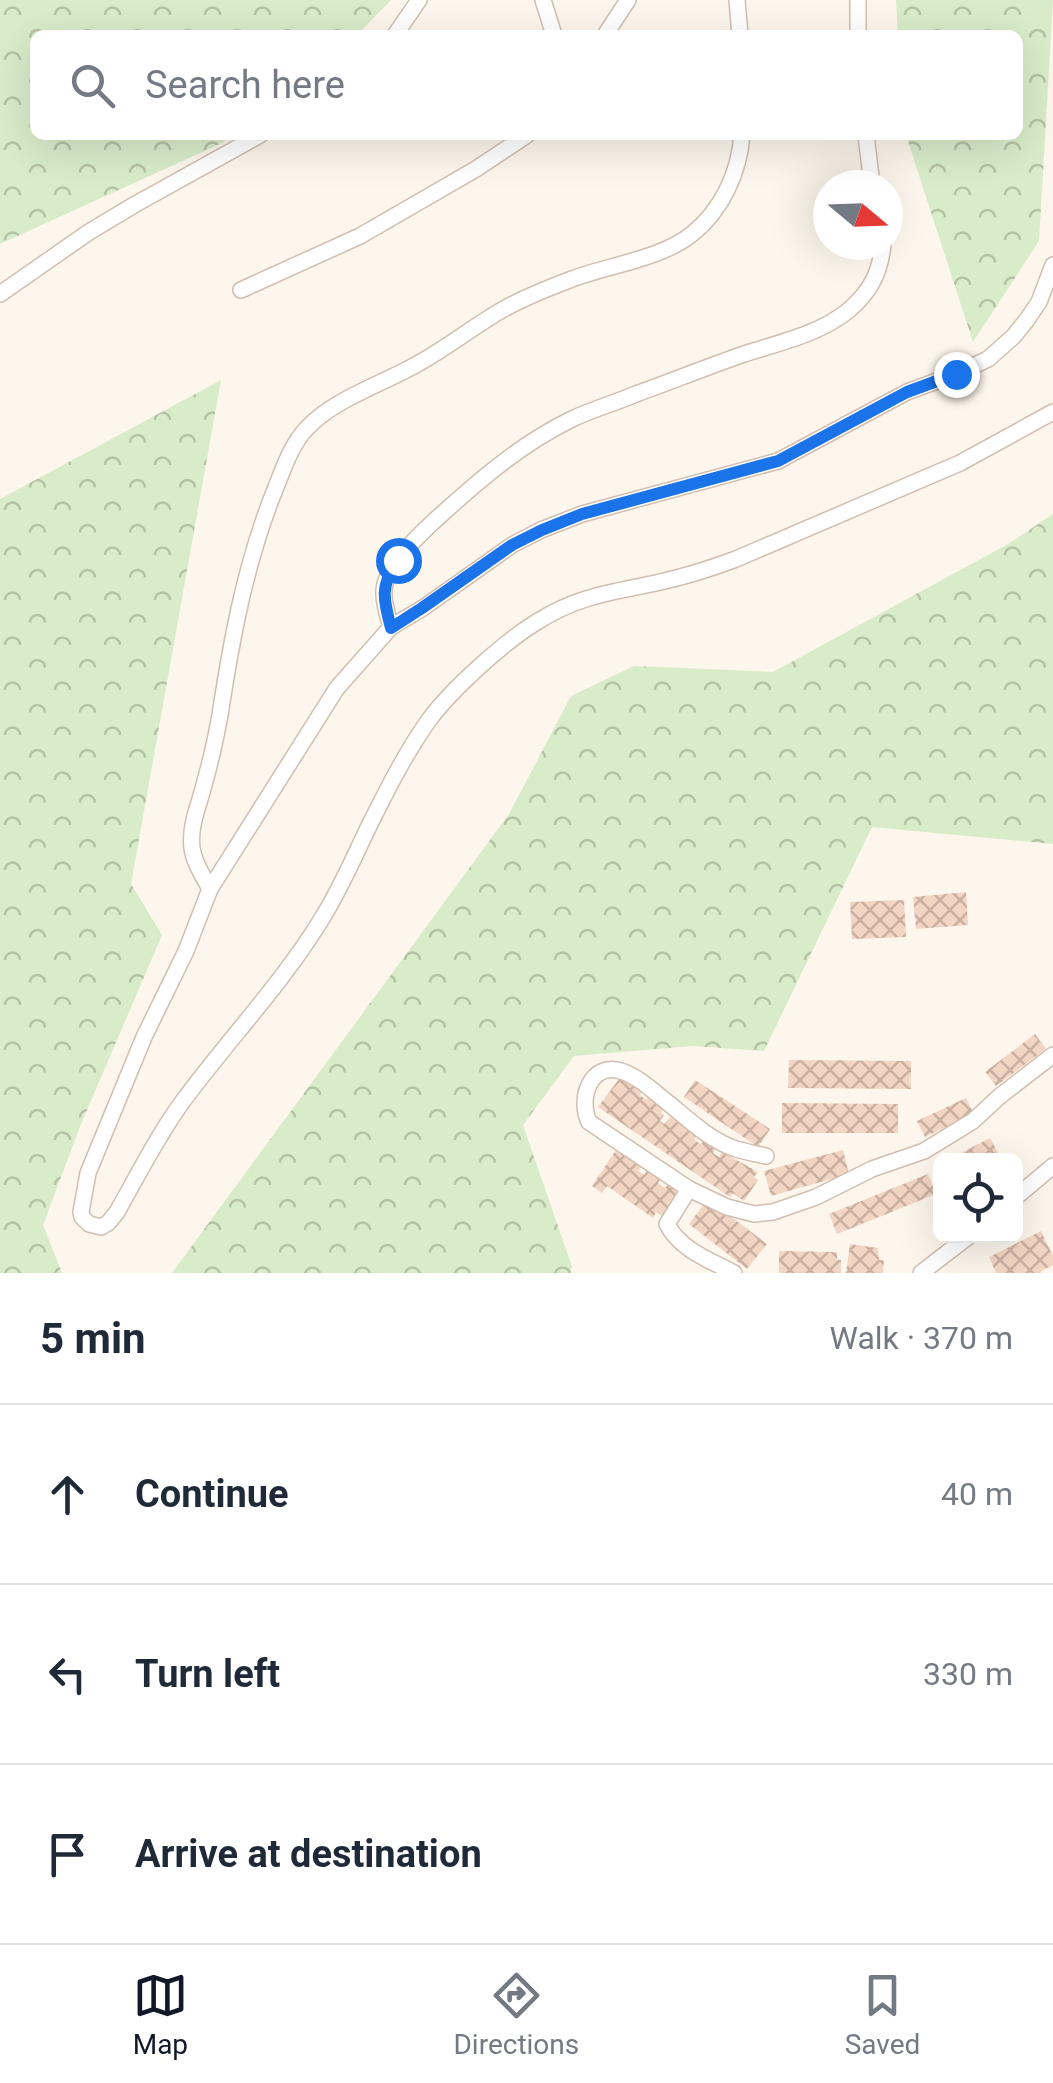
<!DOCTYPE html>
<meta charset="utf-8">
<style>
:root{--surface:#fff;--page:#f2f2f3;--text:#1f2937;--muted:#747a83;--line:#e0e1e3;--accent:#111827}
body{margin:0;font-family:Roboto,sans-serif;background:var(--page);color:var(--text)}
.controls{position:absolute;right:30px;bottom:30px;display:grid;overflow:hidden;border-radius:15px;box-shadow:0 10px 40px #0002}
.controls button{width:90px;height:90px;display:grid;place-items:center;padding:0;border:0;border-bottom:2px solid var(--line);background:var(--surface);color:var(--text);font:50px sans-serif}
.compass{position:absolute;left:813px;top:170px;width:90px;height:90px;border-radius:50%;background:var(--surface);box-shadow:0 10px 40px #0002;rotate:109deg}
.stop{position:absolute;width:30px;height:30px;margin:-22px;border:8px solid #1a73e8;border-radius:50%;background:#fff}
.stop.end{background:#1a73e8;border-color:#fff;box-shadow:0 2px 10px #0008}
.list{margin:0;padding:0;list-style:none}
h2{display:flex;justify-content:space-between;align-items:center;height:130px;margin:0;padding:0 40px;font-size:42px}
h2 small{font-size:32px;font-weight:400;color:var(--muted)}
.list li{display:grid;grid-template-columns:65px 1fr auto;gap:30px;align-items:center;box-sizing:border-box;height:180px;padding:0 40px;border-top:2px solid var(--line)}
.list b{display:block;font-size:38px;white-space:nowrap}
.list em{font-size:32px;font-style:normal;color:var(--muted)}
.icon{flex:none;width:55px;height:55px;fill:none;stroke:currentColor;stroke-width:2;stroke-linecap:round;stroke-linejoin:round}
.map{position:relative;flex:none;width:1053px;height:1273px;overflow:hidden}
.search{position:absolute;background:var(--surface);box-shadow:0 10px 40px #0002;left:30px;right:30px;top:30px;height:110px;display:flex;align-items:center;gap:25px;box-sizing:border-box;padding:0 35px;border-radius:15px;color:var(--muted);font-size:38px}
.sheet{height:670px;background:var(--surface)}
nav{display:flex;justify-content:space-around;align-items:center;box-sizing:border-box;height:140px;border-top:2px solid var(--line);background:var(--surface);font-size:28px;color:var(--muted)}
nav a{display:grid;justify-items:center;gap:5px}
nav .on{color:var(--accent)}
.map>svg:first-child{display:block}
.forest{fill:url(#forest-crowns)}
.building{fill:url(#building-cross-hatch)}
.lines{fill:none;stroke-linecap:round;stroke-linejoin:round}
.minor-casing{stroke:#d1beb0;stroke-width:18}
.minor{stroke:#fff;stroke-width:15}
.route{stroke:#1a73e8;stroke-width:12}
</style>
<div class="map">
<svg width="1053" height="1273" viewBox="0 0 1053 1273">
<defs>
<pattern id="forest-crowns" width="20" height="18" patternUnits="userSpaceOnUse" patternTransform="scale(2.5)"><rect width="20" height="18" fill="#d8ecc9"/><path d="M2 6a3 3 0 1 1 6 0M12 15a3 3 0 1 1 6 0" fill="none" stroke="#b4c2a5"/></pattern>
<pattern id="building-cross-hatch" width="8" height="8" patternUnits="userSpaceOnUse" patternTransform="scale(2.5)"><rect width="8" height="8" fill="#f3d5c3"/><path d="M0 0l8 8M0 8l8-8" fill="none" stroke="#cab0a1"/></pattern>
</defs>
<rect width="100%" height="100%" fill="#fdf6ec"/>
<g class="forest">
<polygon points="0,0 391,0 357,35 35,35 35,135 233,135 222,143 0,244"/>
<polygon points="896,0 1053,0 1039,241 973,342 906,135 1018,135 1018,35 898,35"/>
<polygon points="221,380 131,884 162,935 81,1124 43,1225 62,1273 0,1273 0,499"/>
<polygon points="1053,514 1053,844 872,827 764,1051 693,1046 574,1056 523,1125 572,1267 571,1273 172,1273 509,814 571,696 634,666 773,672 1008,544"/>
</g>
<g class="building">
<polygon points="966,892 968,925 916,929 913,897"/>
<polygon points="904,900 906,937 852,939 850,902"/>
<polygon points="1035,1034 1046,1049 996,1086 985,1072"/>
<polygon points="789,1060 911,1061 911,1089 788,1088"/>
<polygon points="619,1079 627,1080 643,1091 640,1095 646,1100 648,1097 664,1108 661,1113 664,1115 660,1121 664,1124 670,1117 697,1135 694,1140 701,1144 704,1140 716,1148 713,1153 719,1157 722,1152 758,1172 754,1177 758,1180 744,1201 733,1193 730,1197 598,1107"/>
<polygon points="695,1080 770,1129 758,1147 684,1097"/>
<polygon points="966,1098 974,1114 925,1137 917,1121"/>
<polygon points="782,1103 898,1104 898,1133 782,1133"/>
<polygon points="990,1138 1001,1158 996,1160 948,1160"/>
<polygon points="616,1150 641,1167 638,1171 644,1175 648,1169 661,1178 658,1183 665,1188 669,1183 679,1190 675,1195 679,1198 665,1218 656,1212 653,1218 607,1186 602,1193 592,1186"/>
<polygon points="843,1150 849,1174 771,1196 764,1171"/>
<polygon points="928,1174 936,1194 837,1234 829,1214"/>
<polygon points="708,1199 767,1244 747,1269 689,1224"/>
<polygon points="1041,1231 1053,1256 1053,1265 1041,1271 1041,1273 996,1273 989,1257"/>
<polygon points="850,1244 878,1248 879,1260 884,1260 883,1273 846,1273"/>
<polygon points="779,1251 837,1252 837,1260 841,1260 841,1273 779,1273"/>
</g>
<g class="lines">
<defs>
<g id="minor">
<polyline points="543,0 554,35"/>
<polyline points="737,0 740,35"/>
<polyline points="858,0 858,35"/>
<polyline points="395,35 419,0"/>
<polyline points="605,35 628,0"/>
<polyline points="866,135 872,185"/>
<path d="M883 245C880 273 870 292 849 310 820 334 778 343 744 354 707 367 672 381 636 394 615 403 593 409 572 419 523 443 484 476 443 513 424 530 386 564 384 590 383 603 388 616 391 627L337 688 210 889 186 951 144 1037 88 1173 81 1212 82 1217 89 1224 101 1227 108 1223 117 1212C138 1175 158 1135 183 1101 228 1040 281 985 321 920 340 890 354 857 369 826 387 790 406 752 429 720 451 690 503 643 535 623 577 596 609 593 656 583 683 577 710 569 736 559L960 463 1053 412"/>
<polyline points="241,290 360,236 476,169 527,135"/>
<polyline points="0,294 89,232 134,205 260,135"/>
<polyline points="391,627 423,608 512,545 541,530 582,514 778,461 907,392 956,374 988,359 1013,337 1026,321 1039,302 1053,265"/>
<path d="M210 889C203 876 194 863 192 848 189 825 200 803 205 781 211 760 216 737 220 715 232 636 246 561 276 487 284 467 292 443 308 427 336 398 385 383 419 363 448 347 474 326 502 310 525 297 548 288 572 279 609 265 661 259 692 234 722 210 739 173 742 135"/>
<path d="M689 1189 589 1122C578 1099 590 1062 621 1071 640 1077 656 1094 672 1106 691 1122 712 1141 736 1149 746 1152 756 1154 766 1156"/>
<polyline points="1016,1197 1053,1166"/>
<path d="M734 1273C710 1260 680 1250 667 1224L689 1189 727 1207 754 1214 773 1212 816 1197 872 1169 924 1151 973 1121 1000 1096 1053 1055"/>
<polyline points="921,1273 969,1236"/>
</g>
</defs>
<use href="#minor" class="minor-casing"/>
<use href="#minor" class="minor"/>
</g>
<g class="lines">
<path class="route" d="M398 560C380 585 383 599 391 628L422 608 512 545 542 530 582 514 778 461 907 392 956 374"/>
</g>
</svg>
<div class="controls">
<button><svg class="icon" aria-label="locate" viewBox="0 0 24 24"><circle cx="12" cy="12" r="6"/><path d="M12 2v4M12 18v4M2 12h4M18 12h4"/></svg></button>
</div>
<svg class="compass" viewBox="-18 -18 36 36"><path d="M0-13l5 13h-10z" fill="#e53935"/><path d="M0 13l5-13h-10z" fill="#747a83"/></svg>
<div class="stop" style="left:398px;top:560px"></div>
<div class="stop end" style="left:956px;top:374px"></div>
<div class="search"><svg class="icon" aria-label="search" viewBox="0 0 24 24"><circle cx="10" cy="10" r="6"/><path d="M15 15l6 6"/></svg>Search here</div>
</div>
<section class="sheet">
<h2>5 min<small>Walk · 370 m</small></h2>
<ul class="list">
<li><svg class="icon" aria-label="ahead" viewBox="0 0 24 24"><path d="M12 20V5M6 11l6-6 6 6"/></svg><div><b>Continue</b></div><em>40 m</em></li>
<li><svg class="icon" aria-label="left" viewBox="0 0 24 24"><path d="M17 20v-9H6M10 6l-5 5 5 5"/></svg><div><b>Turn left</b></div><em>330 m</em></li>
<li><svg class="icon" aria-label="arrive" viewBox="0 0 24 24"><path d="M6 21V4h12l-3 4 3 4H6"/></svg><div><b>Arrive at destination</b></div></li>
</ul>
</section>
<nav>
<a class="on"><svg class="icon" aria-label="map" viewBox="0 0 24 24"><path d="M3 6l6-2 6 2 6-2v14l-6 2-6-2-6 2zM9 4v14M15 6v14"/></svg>Map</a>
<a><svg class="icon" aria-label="directions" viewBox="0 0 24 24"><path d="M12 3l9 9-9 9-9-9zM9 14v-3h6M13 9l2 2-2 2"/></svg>Directions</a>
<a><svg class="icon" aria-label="saved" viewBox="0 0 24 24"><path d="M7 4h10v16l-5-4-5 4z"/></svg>Saved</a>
</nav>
